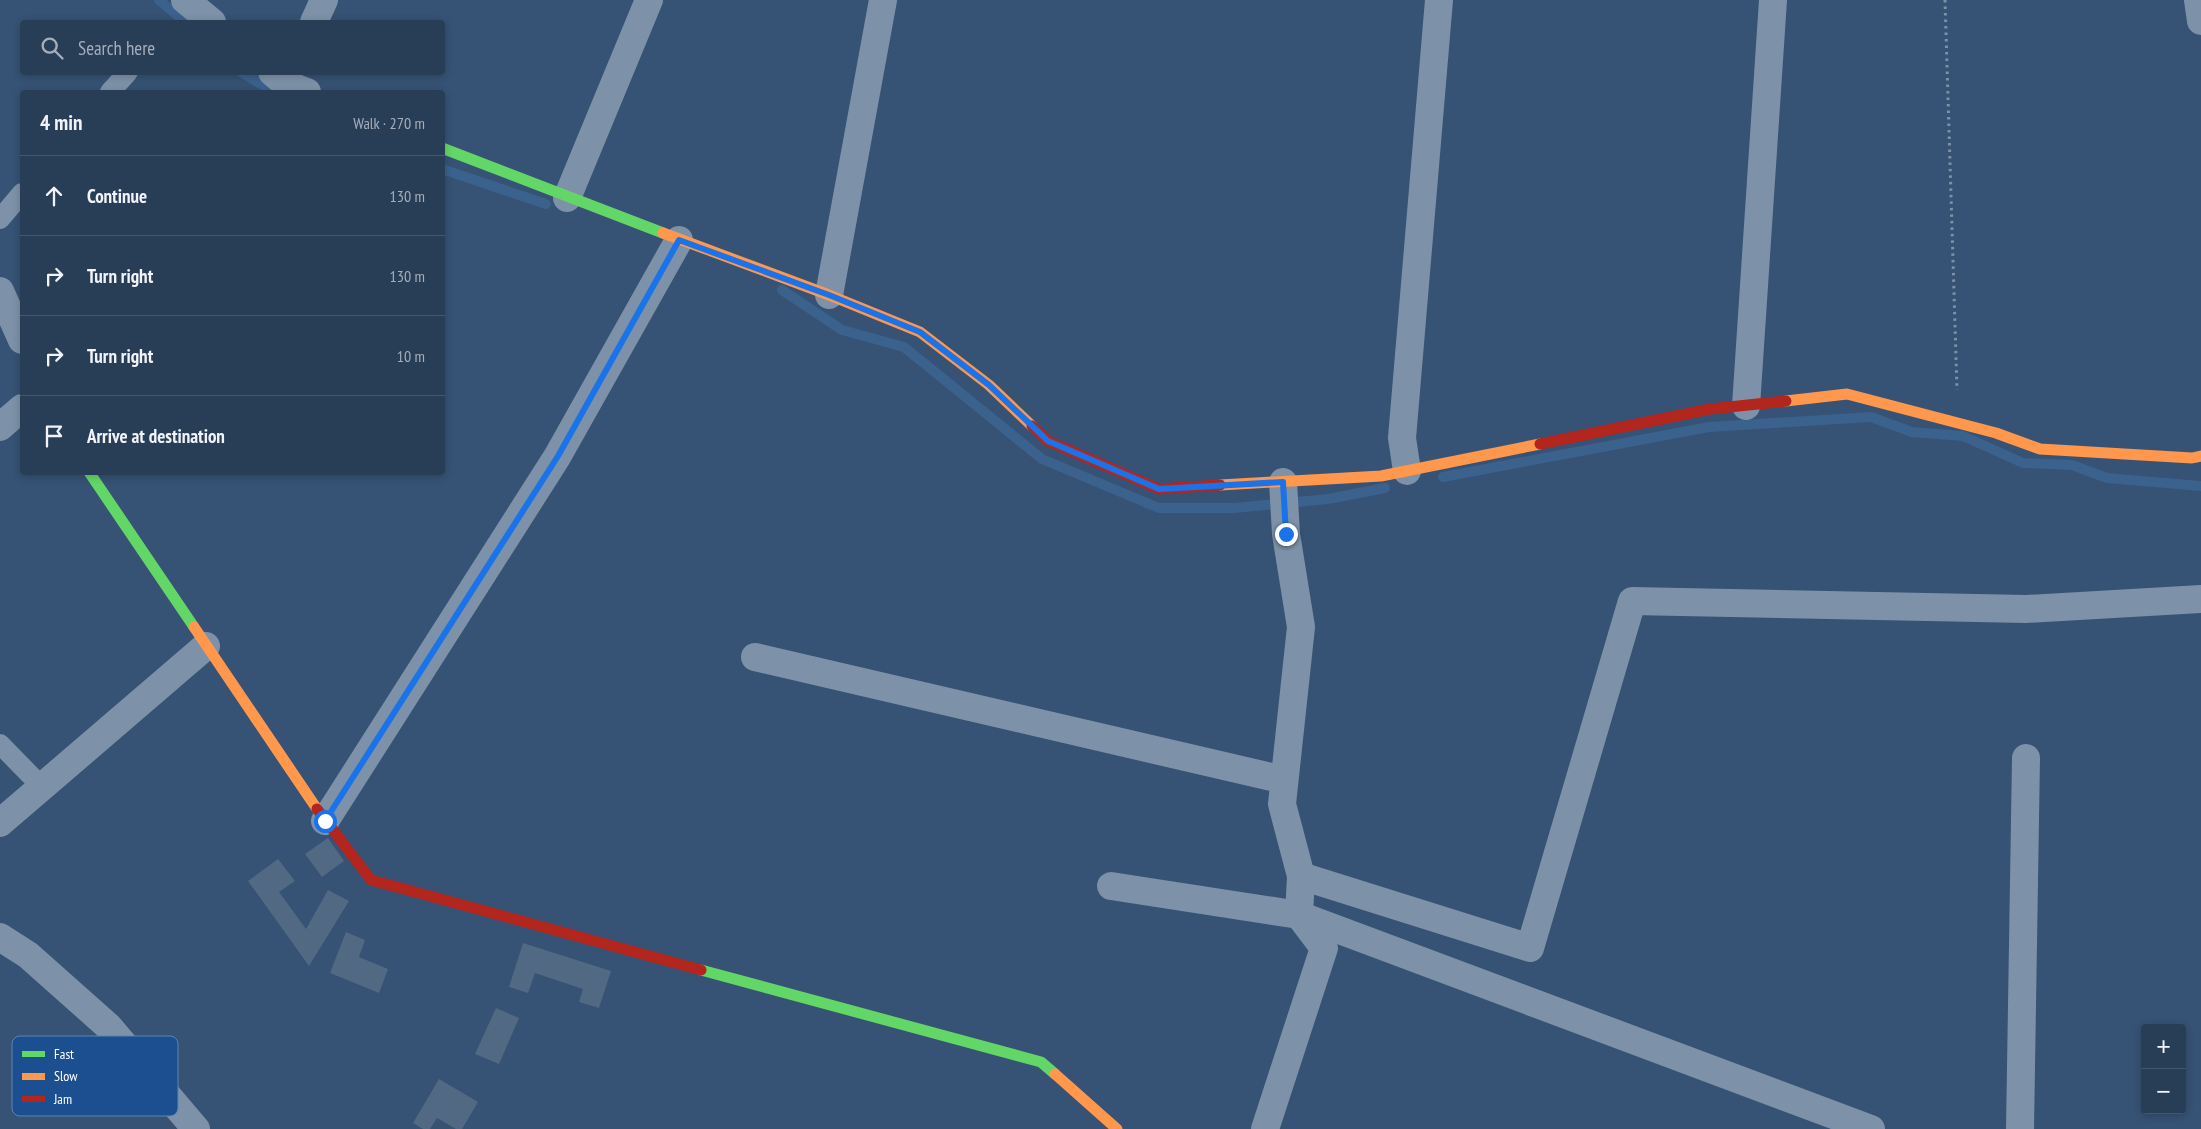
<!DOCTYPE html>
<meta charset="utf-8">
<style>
:root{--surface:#283e57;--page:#344961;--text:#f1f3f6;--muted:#a5aeba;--line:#44576d}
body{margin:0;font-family:"PT Sans Narrow",sans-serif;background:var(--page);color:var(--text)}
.controls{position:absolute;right:15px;bottom:15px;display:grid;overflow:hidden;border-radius:5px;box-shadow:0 2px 8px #0003}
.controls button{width:45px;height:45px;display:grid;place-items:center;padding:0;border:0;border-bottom:1px solid var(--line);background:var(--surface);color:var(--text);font:25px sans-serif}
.stop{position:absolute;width:15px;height:15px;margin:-11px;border:4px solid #1a73e8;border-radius:50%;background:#fff}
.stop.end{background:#1a73e8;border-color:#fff;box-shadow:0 1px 5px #0008}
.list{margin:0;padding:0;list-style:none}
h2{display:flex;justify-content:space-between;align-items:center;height:65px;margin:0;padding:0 20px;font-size:21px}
h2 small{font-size:16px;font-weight:400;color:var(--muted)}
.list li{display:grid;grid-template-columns:32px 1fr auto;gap:15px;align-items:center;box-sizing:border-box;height:80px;padding:0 20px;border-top:1px solid var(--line)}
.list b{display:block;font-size:19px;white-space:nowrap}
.list em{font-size:16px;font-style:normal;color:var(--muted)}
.icon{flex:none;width:28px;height:28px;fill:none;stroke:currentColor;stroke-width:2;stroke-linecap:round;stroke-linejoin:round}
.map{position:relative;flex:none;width:2201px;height:1129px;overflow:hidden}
.search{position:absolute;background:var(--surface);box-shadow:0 2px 8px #0003;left:20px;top:20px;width:425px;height:55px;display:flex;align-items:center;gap:12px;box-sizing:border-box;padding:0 18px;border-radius:5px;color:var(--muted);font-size:19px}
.panel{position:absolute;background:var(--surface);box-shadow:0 2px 8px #0003;left:20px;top:90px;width:425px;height:385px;border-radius:5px}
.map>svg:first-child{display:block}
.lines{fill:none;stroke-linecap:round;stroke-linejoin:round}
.stream{stroke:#3b618d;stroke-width:10}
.building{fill:#526984}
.path{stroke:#7d92a8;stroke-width:3;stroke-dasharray:2.5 4;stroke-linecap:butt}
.lane{stroke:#7d92a8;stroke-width:20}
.street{stroke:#7d92a8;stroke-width:28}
.fast{stroke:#63d668;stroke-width:11}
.slow{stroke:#ff974d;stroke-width:11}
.jam{stroke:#b3261e;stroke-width:11}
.route{stroke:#1a73e8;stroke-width:6}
.key{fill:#1b4f8f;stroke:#5f84b1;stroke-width:1}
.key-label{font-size:14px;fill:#fff}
</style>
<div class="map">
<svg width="2201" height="1129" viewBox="0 0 2201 1129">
<rect width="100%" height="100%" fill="#365274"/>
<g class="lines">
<g class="stream">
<polyline points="159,0 185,22"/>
<polyline points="241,72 274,92"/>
<polyline points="442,169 546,204"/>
<polyline points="782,290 842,330 904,347 1042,459 1159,508 1234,508 1328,499 1385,488"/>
<polyline points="1443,477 1709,427 1871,417 1912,432 1963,436 2023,463 2072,465 2107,478 2201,486"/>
</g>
</g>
<g class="building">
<polygon points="328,838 344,861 322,877 305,854"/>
<polygon points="278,859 295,881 279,892 306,929 328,890 349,901 309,966 248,881"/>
<polygon points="346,932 365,940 359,957 388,969 379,993 330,973"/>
<polygon points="523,943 611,971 599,1008 579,1002 583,989 535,973 528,993 509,987"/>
<polygon points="496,1008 519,1018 499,1064 475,1054"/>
<polygon points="439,1079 478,1102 462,1129 456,1129 437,1118 430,1129 423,1129 413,1123"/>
</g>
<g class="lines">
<polyline class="path" points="1945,0 1957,390"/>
<g class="lane">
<polyline points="110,92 128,72"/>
<polyline points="0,219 22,193"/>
<polyline points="0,744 42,787"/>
</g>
<g class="street">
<polyline points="185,0 212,22"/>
<polyline points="2198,0 2201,21"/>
<polyline points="314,22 324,0"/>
<polyline points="272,72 286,84 307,92"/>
<polyline points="567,198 649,0"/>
<polyline points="0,291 22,340"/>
<polyline points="829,295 883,0"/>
<polyline points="1746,406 1773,0"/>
<polyline points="0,427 22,408"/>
<polyline points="1407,471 1402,438 1439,0"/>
<polyline points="755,657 1284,780"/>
<polyline points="325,821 557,457 679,240"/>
<polyline points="0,823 206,646"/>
<polyline points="1301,876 1530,948 1632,601 2026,609 2201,599"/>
<polyline points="1111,886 1299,915 1871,1129"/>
<polyline points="0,937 28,955 109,1027 196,1129"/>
<polyline points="1265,1129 1324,948 1299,915 1301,876 1282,804 1301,627 1286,534 1283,482"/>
<polyline points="2020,1129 2026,758"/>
</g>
<g class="fast">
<polyline points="442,148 663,233"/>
<polyline points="89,472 194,627"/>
<polyline points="701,970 1041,1062 1055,1074"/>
</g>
<g class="slow">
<polyline points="663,233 829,295 920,332 989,385 1032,426"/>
<polyline points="1786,401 1847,394 1996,433 2040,449 2192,458 2201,456"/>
<polyline points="1220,485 1381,476 1540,444"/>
<polyline points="194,627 317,809"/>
<polyline points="1055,1074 1117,1129"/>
</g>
<g class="jam">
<polyline points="1032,426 1048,441 1159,489 1220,485"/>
<polyline points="1540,444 1710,409 1786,401"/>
<polyline points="317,809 371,880 701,970"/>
</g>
</g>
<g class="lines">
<polyline class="route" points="325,821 558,456 679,240 829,295 920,332 989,385 1048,441 1159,489 1283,482 1286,534"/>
</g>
<rect x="12" y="1036" width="166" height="80" rx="8" class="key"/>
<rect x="22" y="1051" width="23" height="6" fill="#63d668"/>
<rect x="22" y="1073" width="23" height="7" fill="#ff974d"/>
<rect x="22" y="1096" width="23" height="6" fill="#b3261e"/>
<g class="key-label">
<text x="54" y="1059">Fast</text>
<text x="54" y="1081">Slow</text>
<text x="54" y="1104">Jam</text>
</g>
</svg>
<div class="controls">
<button>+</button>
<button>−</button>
</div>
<div class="stop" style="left:325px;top:821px"></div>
<div class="stop end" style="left:1286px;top:534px"></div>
<div class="search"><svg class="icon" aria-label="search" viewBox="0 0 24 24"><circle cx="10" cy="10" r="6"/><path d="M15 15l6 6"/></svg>Search here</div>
<section class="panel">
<h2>4 min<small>Walk · 270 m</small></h2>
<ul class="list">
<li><svg class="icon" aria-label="ahead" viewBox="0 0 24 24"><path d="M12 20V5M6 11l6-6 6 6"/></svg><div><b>Continue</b></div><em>130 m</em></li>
<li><svg class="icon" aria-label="right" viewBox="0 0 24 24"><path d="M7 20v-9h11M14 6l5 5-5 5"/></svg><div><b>Turn right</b></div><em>130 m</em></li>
<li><svg class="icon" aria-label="right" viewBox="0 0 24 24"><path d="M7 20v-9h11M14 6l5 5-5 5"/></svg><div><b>Turn right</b></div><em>10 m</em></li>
<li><svg class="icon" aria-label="arrive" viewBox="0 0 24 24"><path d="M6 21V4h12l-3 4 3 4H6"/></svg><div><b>Arrive at destination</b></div></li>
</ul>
</section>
</div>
